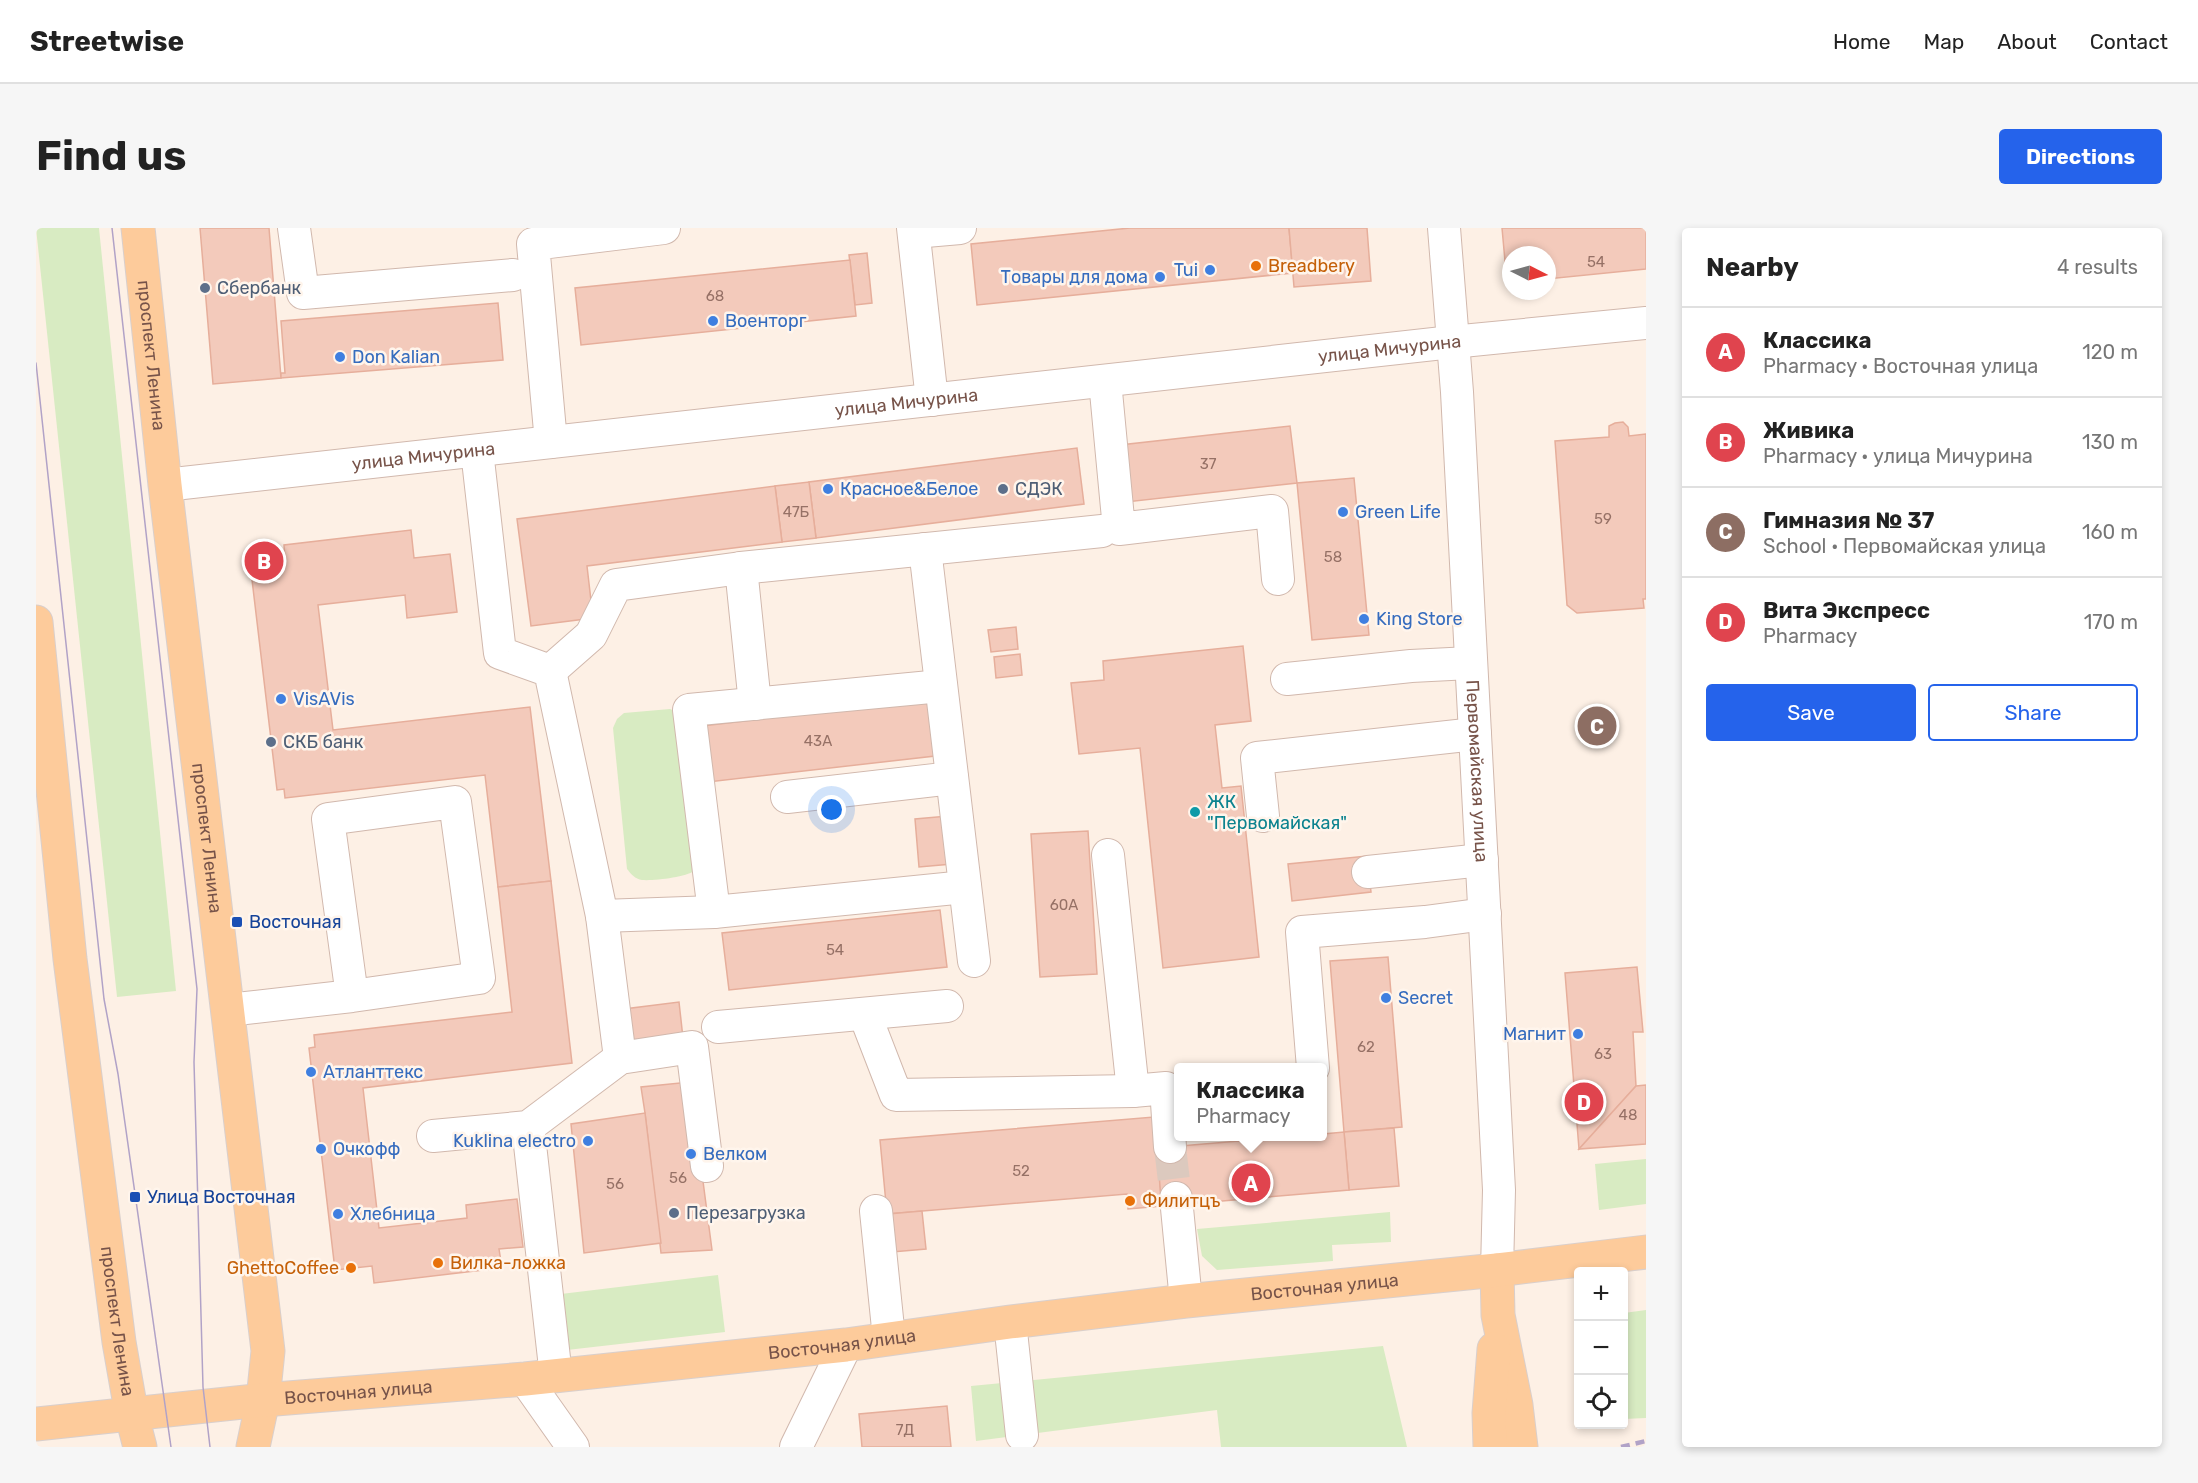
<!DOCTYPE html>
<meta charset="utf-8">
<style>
:root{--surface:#fff;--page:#f6f6f6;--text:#222;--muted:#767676;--line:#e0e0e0;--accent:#2563eb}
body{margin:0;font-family:Rubik,sans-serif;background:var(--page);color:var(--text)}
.controls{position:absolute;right:18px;bottom:18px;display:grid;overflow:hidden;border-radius:6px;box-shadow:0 3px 9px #0003}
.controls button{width:54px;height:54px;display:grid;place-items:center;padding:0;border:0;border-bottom:2px solid var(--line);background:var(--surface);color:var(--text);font:30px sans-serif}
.compass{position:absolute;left:1466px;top:18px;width:54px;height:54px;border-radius:50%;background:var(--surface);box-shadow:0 3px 9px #0003;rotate:96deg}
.you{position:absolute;left:796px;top:582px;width:21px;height:21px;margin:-15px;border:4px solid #fff;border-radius:50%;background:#1a73e8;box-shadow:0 0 0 9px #1a73e833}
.badge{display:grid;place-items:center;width:39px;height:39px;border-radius:50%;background:var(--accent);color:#fff;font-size:20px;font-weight:700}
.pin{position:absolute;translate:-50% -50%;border:3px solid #fff;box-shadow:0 2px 6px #0006}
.popup{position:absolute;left:1138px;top:835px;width:153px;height:78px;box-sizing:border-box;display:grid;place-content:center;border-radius:6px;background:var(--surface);filter:drop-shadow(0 2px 4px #0005);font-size:20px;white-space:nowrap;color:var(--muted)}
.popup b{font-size:22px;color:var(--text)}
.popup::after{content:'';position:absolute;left:50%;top:100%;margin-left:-12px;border:12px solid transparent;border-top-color:var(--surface)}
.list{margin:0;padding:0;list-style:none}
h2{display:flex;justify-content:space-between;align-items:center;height:78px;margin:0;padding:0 24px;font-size:26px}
h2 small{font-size:20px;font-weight:400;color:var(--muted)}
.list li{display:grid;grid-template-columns:39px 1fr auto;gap:18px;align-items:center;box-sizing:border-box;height:90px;padding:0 24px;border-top:2px solid var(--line)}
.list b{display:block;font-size:22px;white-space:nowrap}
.list p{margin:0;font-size:20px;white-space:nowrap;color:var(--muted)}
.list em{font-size:20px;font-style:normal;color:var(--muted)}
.actions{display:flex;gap:12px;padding:18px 24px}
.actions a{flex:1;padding:14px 0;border:2px solid var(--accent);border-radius:6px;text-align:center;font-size:21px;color:var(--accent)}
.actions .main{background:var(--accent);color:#fff}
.icon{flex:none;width:33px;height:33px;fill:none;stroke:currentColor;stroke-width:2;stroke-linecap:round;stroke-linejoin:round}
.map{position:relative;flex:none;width:1610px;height:1219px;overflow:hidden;border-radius:6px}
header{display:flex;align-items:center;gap:36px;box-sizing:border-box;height:84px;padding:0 30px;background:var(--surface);border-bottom:2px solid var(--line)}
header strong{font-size:28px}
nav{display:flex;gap:33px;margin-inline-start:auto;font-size:21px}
.intro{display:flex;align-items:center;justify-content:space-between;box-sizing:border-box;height:144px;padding:0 36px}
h1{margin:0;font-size:42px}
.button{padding:15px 27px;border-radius:6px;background:var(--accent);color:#fff;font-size:21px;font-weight:700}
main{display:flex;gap:36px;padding:0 36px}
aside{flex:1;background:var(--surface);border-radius:6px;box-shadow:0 3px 9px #0003}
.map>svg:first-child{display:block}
.green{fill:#d8ebc2}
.building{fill:#f3cabb;stroke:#e6ae9b;stroke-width:1.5}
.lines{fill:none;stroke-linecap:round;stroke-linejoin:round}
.minor-tunnel{stroke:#dcc9be;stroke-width:32;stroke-dasharray:32 16;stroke-linecap:butt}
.minor-casing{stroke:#d1b8ad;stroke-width:34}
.major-casing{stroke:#d9cfcc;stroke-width:35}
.minor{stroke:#fff;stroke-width:32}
.major{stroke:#fdcb9b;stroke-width:33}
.tram{stroke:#b1a2c7;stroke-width:1.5}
.rail{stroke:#b1a2c7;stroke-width:4.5;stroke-dasharray:9 6;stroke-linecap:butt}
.food-dot{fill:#e8710a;stroke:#fff5ec;stroke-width:2}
.shop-dot{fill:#3f7fe0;stroke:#fff5ec;stroke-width:2}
.service-dot{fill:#5c6f8a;stroke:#fff5ec;stroke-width:2}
.culture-dot{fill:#0f9aa8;stroke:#fff5ec;stroke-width:2}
.transit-dot{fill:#1a4fb4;stroke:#fff5ec;stroke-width:2}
.labels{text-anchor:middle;stroke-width:5;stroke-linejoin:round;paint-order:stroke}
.number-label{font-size:15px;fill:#967166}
.food-label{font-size:18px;fill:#c56008;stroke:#fff5ec;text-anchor:start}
.shop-label{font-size:18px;fill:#366cbe;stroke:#fff5ec;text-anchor:start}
.service-label{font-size:18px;fill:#4e5e75;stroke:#fff5ec;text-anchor:start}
.street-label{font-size:18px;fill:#775349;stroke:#fff5ec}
.culture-label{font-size:18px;fill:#0d838f;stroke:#fff5ec;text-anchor:start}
.transit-label{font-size:18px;fill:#164399;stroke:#fff5ec;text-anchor:start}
</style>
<header>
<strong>Streetwise</strong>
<nav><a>Home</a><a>Map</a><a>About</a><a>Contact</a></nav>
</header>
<div class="intro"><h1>Find us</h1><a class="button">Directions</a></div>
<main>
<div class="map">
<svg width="1610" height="1219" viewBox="0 0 1610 1219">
<rect width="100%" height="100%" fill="#fdf0e5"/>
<g class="green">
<polygon points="0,0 63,0 140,763 81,769"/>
<path d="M634 481 643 485 658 643C650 649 618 653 606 652 599 651 595 646 591 641L577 500 581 491 588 485Z"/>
<polygon points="1610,931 1610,976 1563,982 1559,936"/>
<polygon points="1354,984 1355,1014 1296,1017 1297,1033 1181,1042 1166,1028 1161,1001"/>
<polygon points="682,1047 689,1104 531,1122 525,1066"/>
<polygon points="1610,1082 1610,1190 1588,1191 1588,1085"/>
<polygon points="1538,1090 1542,1090 1542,1192"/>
<polygon points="1347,1118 1371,1219 1185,1219 1181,1182 940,1213 935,1158"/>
</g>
<g class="building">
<polygon points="164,0 233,0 245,150 177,156"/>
<polygon points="1094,0 1253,0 1257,45 941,77 935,16"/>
<polygon points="1253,0 1331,0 1335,53 1258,59"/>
<polygon points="1466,0 1610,0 1610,41 1511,51 1511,27 1475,27 1475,55 1471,55"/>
<polygon points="831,25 836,75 819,77 813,27"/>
<polygon points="814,32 820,88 545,117 539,60"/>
<polygon points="462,75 467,132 245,150 245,145 249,145 245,93"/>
<polygon points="1587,194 1592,199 1593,208 1610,206 1610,371 1607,371 1608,380 1541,385 1531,377 1519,213 1573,209 1573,198 1579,195"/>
<polygon points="1254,198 1261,255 1090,274 1084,217"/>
<polygon points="1041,220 1048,276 780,310 773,254"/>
<polygon points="1318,250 1333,407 1276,412 1261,255"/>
<polygon points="773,254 780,310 746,314 739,258"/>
<polygon points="739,258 746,314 551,338 557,390 495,398 481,291"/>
<polygon points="375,302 378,330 414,326 421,384 371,390 369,367 282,377 297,502 494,479 515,653 462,659 449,547 249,570 248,561 241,562 214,335 249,330 248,317"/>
<polygon points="980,399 982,421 955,424 952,402"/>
<polygon points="1207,418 1215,493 1179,497 1186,560 1205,558 1223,729 1127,740 1104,520 1043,526 1035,455 1068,452 1067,433"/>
<polygon points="984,426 986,447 960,450 958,429"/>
<polygon points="893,471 899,528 672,554 666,498"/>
<polygon points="912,588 916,636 883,639 879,591"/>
<polygon points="1052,603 1061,746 1004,749 995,606"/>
<polygon points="1331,628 1335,664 1256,673 1252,636"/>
<polygon points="515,653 536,835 327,860 343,1000 431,990 430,977 481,971 487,1019 463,1021 466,1040 456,1041 338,1055 336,1038 299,1042 273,820 279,819 278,807 476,784 462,659"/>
<polygon points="904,682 911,739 693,762 686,705"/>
<polygon points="1352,729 1366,899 1308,904 1294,733"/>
<polygon points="1601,739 1607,804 1597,804 1600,858 1543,921 1529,745"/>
<polygon points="643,774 647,810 593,817 588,781"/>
<polygon points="654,854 676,1022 625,1025 609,885 605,859"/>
<polygon points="1610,857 1610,916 1543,921 1600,858"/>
<polygon points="609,885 625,1015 548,1025 535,896"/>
<polygon points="1118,889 1126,978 1092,981 1091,966 851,986 844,912"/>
<polygon points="1358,900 1363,958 1313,962 1308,904"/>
<polygon points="1308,904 1313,962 1151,976 1125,971 1121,920 1261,908 1287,908 1287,906"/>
<polygon points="886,983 890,1021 856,1024 852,986"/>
<polygon points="911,1178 915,1219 826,1219 823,1186"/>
</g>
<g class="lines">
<polyline class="minor-tunnel" points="1134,919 1140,970"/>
<defs>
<g id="minor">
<polyline points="258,0 267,65 477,47"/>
<polyline points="877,0 896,172"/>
<path id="s1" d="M1408 0 1421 164 1463 962 1461 1042"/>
<polyline points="878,4 924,0"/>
<polyline points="1069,153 1083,301 1236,283 1242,351"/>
<polyline points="515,214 497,16 628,0"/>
<polyline points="441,223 464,425 514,443 566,688 584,830"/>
<path id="s2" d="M129 257 1416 114 1610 95"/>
<polyline points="889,321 938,733"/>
<polyline points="705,340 719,476"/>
<polyline points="514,443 555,407 580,357 705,340 1066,303"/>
<polyline points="1251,451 1375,438 1434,435"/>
<polyline points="751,569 916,550"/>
<polyline points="1227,588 1221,530 1439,506"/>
<polyline points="1072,627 1097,863"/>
<polyline points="1332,644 1446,632"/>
<polyline points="678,684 653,482 905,458"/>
<polyline points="566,688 678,684 929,659"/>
<polyline points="192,782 316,768 443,750 419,574 292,591 316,768"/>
<polyline points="829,787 860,867 1097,863 1130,860 1134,919"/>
<polyline points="682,799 911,778"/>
<polyline points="1277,840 1266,704 1389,694 1449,686"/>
<polyline points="492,899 520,1148"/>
<polyline points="397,908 492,899 584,830 656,819 671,938"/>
<polyline points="1140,970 1150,1073"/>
<polyline points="840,983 853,1110"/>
<polyline points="974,1094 986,1207"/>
<polyline points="489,1151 537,1219"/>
<polyline points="760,1219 810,1117"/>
</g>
<g id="major">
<path id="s3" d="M102 0 129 257 232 1123 227 1172 217 1219"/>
<path id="s4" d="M0 394 34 731 83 1114 96 1188 104 1219"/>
<polyline points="1461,1042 1462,1087 1480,1177 1485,1219"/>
<path id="s5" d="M0 1196 227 1172 489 1151 810 1117 974 1094 1150 1073 1461 1042 1610 1024"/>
<polyline points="1454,1219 1453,1185 1458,1121"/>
</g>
</defs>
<use href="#minor" class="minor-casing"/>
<use href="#major" class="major-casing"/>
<use href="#minor" class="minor"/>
<use href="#major" class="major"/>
<g class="tram">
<polyline points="76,0 161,761 158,834 167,1159 174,1219"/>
<polyline points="0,135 68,771 82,846 135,1219"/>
</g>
<polyline class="rail" points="1585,1219 1610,1213"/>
</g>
<g class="food-dot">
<circle cx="1220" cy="38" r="6"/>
<circle cx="1094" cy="973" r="6"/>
<circle cx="402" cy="1035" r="6"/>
<circle cx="315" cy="1040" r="6"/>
</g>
<g class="shop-dot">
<circle cx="1174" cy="42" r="6"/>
<circle cx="1124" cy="49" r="6"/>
<circle cx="677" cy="93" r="6"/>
<circle cx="304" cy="129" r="6"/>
<circle cx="792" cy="261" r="6"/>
<circle cx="1307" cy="284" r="6"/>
<circle cx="1328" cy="391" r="6"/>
<circle cx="245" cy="471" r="6"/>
<circle cx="1350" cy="770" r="6"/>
<circle cx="1542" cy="806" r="6"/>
<circle cx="275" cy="844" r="6"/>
<circle cx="552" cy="913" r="6"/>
<circle cx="285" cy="921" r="6"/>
<circle cx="655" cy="926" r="6"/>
<circle cx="302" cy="986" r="6"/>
</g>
<g class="service-dot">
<circle cx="169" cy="60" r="6"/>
<circle cx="967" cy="261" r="6"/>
<circle cx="235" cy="514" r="6"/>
<circle cx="638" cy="985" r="6"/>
</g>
<circle class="culture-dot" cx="1159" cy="584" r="6"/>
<g class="transit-dot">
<rect x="195" y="688" width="12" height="12" rx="3"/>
<rect x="93" y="963" width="12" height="12" rx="3"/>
</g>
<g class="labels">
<g class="number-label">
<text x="1560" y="39">54</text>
<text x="679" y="73">68</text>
<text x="1172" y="241">37</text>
<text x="760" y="289">47Б</text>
<text x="1567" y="296">59</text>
<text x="1297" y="334">58</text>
<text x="782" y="518">43А</text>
<text x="1028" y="682">60А</text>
<text x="799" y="727">54</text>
<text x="1330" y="824">62</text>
<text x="1567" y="831">63</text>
<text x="1592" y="892">48</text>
<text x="985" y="948">52</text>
<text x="642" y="955">56</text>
<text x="579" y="961">56</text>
<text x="869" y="1207">7Д</text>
</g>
<g class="food-label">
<text x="1232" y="44">Breadbery</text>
<text x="1106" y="979">Филитцъ</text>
<text x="414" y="1041">Вилка-ложка</text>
<text x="303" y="1046" text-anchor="end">GhettoCoffee</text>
</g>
<g class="shop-label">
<text x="1162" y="48" text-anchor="end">Tui</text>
<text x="1112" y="55" text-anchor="end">Товары для дома</text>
<text x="689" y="99">Военторг</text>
<text x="316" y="135">Don Kalian</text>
<text x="804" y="267">Красное&amp;Белое</text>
<text x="1319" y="290">Green Life</text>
<text x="1340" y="397">King Store</text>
<text x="257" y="477">VisAVis</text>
<text x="1362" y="776">Secret</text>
<text x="1530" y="812" text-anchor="end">Магнит</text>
<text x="287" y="850">Атланттекс</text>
<text x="540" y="919" text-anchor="end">Kuklina electro</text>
<text x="297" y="927">Очкофф</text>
<text x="667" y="932">Велком</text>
<text x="314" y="992">Хлебница</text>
</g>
<g class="service-label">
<text x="181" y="66">Сбербанк</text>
<text x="979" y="267">СДЭК</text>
<text x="247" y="520">СКБ банк</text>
<text x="650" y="991">Перезагрузка</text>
</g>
<g class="street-label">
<text dy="6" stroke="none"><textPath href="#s2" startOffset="1232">улица Мичурина</textPath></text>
<text dy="6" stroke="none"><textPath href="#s3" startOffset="128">проспект Ленина</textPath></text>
<text dy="6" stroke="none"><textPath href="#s2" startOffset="746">улица Мичурина</textPath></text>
<text dy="6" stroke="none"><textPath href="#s2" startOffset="260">улица Мичурина</textPath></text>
<text dy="6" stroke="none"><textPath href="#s1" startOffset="544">Первомайская улица</textPath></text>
<text dy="6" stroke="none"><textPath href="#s3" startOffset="614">проспект Ленина</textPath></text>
<text dy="6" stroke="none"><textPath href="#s5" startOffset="1296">Восточная улица</textPath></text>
<text dy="6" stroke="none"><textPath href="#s4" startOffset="704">проспект Ленина</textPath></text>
<text dy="6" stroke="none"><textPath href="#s5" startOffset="810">Восточная улица</textPath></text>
<text dy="6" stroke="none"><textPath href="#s5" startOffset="324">Восточная улица</textPath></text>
</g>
<g class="culture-label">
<text x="1171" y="580">ЖК<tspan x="1171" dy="21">"Первомайская"</tspan></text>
</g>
<g class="transit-label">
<text x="213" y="700">Восточная</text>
<text x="111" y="975">Улица Восточная</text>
</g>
</g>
</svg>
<div class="controls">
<button>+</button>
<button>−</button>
<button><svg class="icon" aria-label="locate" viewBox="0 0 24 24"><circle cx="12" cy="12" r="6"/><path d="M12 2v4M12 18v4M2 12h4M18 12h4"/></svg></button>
</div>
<svg class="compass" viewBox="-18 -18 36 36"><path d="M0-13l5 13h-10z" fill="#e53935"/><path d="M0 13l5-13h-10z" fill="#767676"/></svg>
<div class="you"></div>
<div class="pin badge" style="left:1215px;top:955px;background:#e0444e">A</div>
<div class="popup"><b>Классика</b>Pharmacy</div>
<div class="pin badge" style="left:228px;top:333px;background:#e0444e">B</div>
<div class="pin badge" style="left:1561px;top:498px;background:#8d6e63">C</div>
<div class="pin badge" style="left:1548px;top:874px;background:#e0444e">D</div>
</div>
<aside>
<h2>Nearby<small>4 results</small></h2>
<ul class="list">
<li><span class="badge" style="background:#e0444e">A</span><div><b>Классика</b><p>Pharmacy · Восточная улица</p></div><em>120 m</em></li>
<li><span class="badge" style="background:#e0444e">B</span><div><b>Живика</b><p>Pharmacy · улица Мичурина</p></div><em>130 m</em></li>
<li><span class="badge" style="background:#8d6e63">C</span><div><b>Гимназия № 37</b><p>School · Первомайская улица</p></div><em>160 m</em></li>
<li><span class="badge" style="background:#e0444e">D</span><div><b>Вита Экспресс</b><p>Pharmacy</p></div><em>170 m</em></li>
</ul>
<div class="actions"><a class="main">Save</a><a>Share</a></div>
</aside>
</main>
